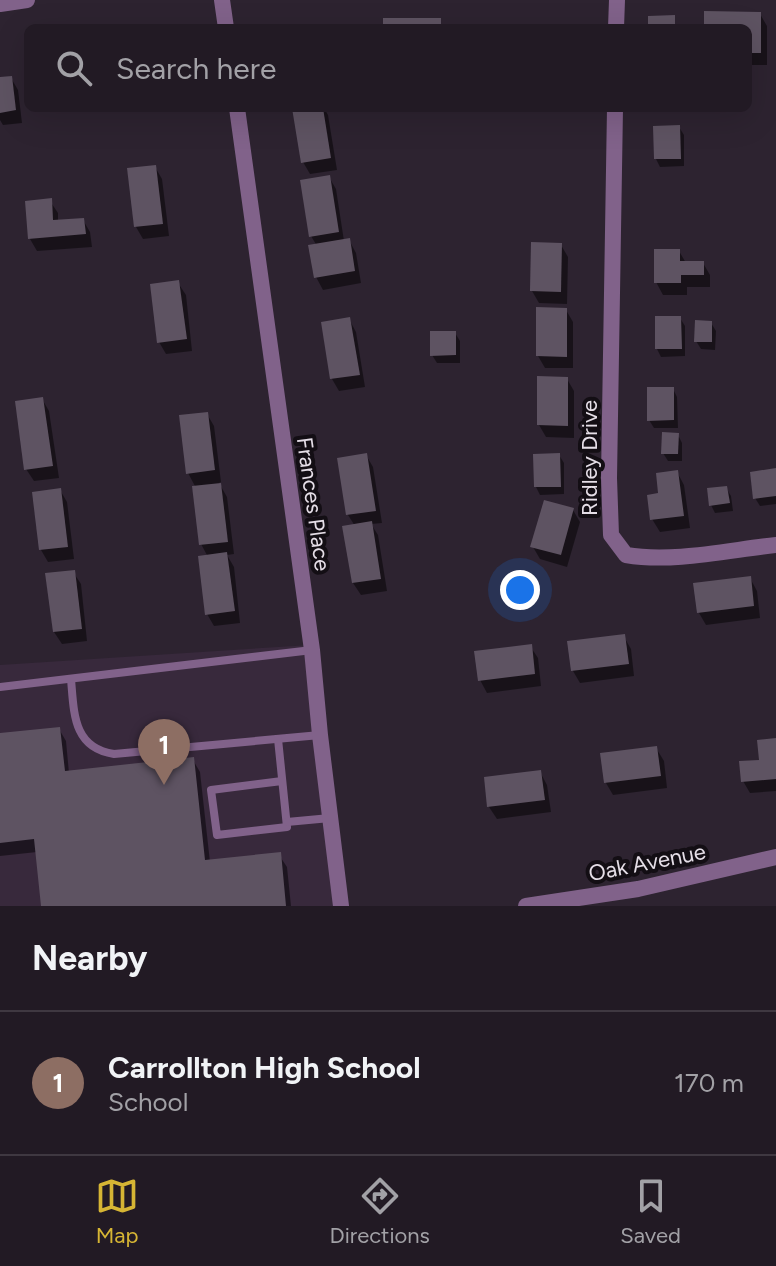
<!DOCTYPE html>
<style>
:root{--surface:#221a24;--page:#2a232c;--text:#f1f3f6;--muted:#a2a1a6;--line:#3f3841;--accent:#d6b534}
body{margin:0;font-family:Figtree,sans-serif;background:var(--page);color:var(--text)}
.you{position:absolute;left:520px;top:590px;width:28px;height:28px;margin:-20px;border:6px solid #fff;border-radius:50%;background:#1a73e8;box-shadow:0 0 0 12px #1a73e833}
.badge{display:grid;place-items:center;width:52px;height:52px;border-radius:50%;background:var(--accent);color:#fff;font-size:26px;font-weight:700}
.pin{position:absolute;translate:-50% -66px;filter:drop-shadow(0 2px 4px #0008)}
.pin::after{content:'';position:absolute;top:42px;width:28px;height:24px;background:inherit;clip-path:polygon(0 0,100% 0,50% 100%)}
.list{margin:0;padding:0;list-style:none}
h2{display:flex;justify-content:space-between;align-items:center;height:104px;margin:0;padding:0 32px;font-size:34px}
h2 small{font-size:26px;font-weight:400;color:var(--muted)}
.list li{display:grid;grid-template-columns:52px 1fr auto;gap:24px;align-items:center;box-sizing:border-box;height:144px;padding:0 32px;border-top:2px solid var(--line)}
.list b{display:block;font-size:30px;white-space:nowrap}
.list p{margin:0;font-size:26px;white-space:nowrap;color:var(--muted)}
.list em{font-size:26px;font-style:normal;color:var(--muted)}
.icon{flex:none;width:44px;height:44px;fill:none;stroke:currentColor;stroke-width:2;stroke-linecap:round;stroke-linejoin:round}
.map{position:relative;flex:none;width:776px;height:906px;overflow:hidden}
.search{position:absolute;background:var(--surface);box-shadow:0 8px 32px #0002;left:24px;right:24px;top:24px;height:88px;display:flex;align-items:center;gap:20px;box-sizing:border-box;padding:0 28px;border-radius:12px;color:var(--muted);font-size:30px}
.sheet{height:248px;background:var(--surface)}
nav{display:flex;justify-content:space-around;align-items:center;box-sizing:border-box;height:112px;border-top:2px solid var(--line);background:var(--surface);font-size:22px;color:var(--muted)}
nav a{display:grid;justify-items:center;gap:4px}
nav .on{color:var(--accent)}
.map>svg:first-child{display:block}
.built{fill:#38293c}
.shadow{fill:#0007}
.building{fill:#5e5362}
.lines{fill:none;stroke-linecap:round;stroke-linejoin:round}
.lane{stroke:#81628a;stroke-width:8}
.street{stroke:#81628a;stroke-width:16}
.labels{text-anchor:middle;stroke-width:8;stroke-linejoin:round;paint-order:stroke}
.street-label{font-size:22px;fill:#e5dee7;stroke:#130e14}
</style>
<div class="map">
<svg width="776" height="906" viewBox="0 0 776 906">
<rect width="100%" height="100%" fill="#2d2330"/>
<polygon class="built" points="310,645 341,906 0,906 0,665"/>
<g class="shadow">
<polygon points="760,14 767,26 767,65 748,65 748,28 706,28"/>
<polygon points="11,78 18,90 22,123 3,125 0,120 0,79"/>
<polygon points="294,108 324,108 328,115 337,170 310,174 303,162"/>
<polygon points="679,127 684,135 684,166 660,167 656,159"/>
<polygon points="155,167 162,179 169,236 143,239 136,227"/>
<polygon points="329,177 336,189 344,241 349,240 356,253 361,283 323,290 316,277 317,246 311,236"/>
<polygon points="50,201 58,213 58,222 83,220 90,232 92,247 37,251 30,239"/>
<polygon points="561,245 568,257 567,304 539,303 532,291"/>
<polygon points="679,251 686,263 703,263 710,275 710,287 687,287 687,295 663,295 656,282"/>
<polygon points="178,283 186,295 192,351 166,354 159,342"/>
<polygon points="566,310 573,322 573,368 545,368 538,356"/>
<polygon points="680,318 685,326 685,356 661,357 657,349"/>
<polygon points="349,319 356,332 365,387 339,391 332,379"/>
<polygon points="711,323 716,331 715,350 701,349 696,341"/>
<polygon points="455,333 460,341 460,363 437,363 432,355"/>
<polygon points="567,379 574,391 574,438 546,437 539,425"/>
<polygon points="673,389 677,397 678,428 654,428 649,420"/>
<polygon points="42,399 49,411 59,478 34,481 26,469"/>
<polygon points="207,414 214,426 221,482 219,483 227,497 234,554 227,555 234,567 240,623 214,626 207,614 208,557 201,544 196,488 188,473"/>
<polygon points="678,435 682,443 682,461 668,461 663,453"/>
<polygon points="366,455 373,467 382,523 371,524 378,535 387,591 361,595 353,583 355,526 348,515 339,459"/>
<polygon points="559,455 564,463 564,494 540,495 536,487"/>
<polygon points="776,470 776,504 760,506 755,498"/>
<polygon points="677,472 684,485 690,528 660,532 652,519"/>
<polygon points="726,488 731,496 733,511 715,513 711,505"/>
<polygon points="60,490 67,502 74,559 48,562 41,550"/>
<polygon points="573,510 580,522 567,567 540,559 533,547"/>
<polygon points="73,572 81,584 87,641 62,644 54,632"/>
<polygon points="750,578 757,591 760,618 706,625 699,613"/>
<polygon points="624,637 631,649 634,676 580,683 573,671 569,643"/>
<polygon points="530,646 538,658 541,686 487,693 480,680"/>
<polygon points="59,729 66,741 69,773 193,760 200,772 210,862 279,855 287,867 291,906 43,906 37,852 0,856 0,735"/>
<polygon points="776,741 776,791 750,793 743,781 761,761"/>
<polygon points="656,748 664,761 667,788 613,795 606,783 602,755"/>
<polygon points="540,772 547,785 551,812 497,819 489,807 486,779"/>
</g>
<g class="building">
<polygon points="704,11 761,12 761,53 748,53 748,28 704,28"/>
<polygon points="675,15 675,28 648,28 648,16"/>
<rect x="383" y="18" width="58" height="10"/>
<polygon points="12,76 16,110 0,113 0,77"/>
<polygon points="292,108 323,108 331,158 301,163"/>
<polygon points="680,125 681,159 654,159 653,126"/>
<polygon points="156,165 163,224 134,227 127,168"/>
<polygon points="330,175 339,232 309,237 300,180"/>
<polygon points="52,198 53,220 84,218 86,234 28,239 25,201"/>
<polygon points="350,238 355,271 314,278 308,245"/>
<polygon points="531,242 562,243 561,292 530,291"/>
<polygon points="654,249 680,249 680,261 704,261 704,275 681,275 681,283 654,283"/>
<polygon points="179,280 187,339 157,343 150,284"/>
<polygon points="536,307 567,308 567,357 536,356"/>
<polygon points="655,316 681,316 682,349 655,349"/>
<polygon points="350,317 360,375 330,379 321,322"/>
<polygon points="695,320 712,321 712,342 694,342"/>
<polygon points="430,331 456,331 456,355 430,356"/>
<polygon points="537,376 568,377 568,426 537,425"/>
<polygon points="647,387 674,387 674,420 647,421"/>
<polygon points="43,397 53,466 24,470 15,401"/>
<polygon points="208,412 215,470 186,474 179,415"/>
<polygon points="662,432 679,433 678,454 661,454"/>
<polygon points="367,453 376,511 346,515 337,458"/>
<polygon points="560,453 561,487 534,487 533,454"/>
<polygon points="776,468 776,496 753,499 750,472"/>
<polygon points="678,470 684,516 650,520 647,495 658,493 656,473"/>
<polygon points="221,483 228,542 199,545 192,486"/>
<polygon points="727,486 730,503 709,506 707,488"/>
<polygon points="61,488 68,547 39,550 32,492"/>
<polygon points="544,500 574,508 561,555 530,547"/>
<polygon points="372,521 381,579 352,583 342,526"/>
<polygon points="227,552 235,611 205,615 198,556"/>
<polygon points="75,570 82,629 53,632 45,573"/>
<polygon points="751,576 754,606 697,613 693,583"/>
<polygon points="625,634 629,664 571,671 567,641"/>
<polygon points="532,644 535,674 478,681 474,651"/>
<polygon points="60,727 65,771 194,757 205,860 281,852 286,906 41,906 34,839 0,843 0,733"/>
<polygon points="776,738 776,779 741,782 739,761 759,760 757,740"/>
<polygon points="657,746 661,776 604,783 600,753"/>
<polygon points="541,770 545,800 487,807 484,777"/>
</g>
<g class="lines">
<g class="lane">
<path d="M71 679C74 713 73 748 114 754L320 735"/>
<polyline points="0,687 312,650"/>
<polyline points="278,739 287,827 217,835 211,790 282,781"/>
<polyline points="287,822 330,818"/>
</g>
<g class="street">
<polyline points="222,0 226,28"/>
<polyline points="0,4 27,0"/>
<polyline points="616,28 617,0"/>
<polyline points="237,108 312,650 320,735 341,906"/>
<path d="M615 108 609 478 611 535 626 555C673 563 729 550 776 545"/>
<polyline points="526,906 638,889 776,857"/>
</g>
</g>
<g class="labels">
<g class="street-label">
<text transform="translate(589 458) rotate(-90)" y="8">Ridley Drive</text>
<text transform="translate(314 504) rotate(82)" y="8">Frances Place</text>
<text transform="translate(647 862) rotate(-11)" y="8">Oak Avenue</text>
</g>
</g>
</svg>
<div class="you"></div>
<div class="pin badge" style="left:164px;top:785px;background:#8d6e63">1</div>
<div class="search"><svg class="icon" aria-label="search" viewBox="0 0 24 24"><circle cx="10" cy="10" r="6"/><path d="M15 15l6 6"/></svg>Search here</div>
</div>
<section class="sheet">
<h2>Nearby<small></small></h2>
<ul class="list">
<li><span class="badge" style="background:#8d6e63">1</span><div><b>Carrollton High School</b><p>School</p></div><em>170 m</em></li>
</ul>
</section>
<nav>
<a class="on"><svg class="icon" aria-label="map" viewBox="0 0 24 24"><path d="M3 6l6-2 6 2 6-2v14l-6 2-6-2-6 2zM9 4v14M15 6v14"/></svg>Map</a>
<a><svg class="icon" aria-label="directions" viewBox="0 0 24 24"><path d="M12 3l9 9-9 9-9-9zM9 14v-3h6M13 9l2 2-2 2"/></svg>Directions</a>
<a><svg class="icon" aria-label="saved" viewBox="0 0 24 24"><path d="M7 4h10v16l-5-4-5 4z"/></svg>Saved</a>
</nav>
